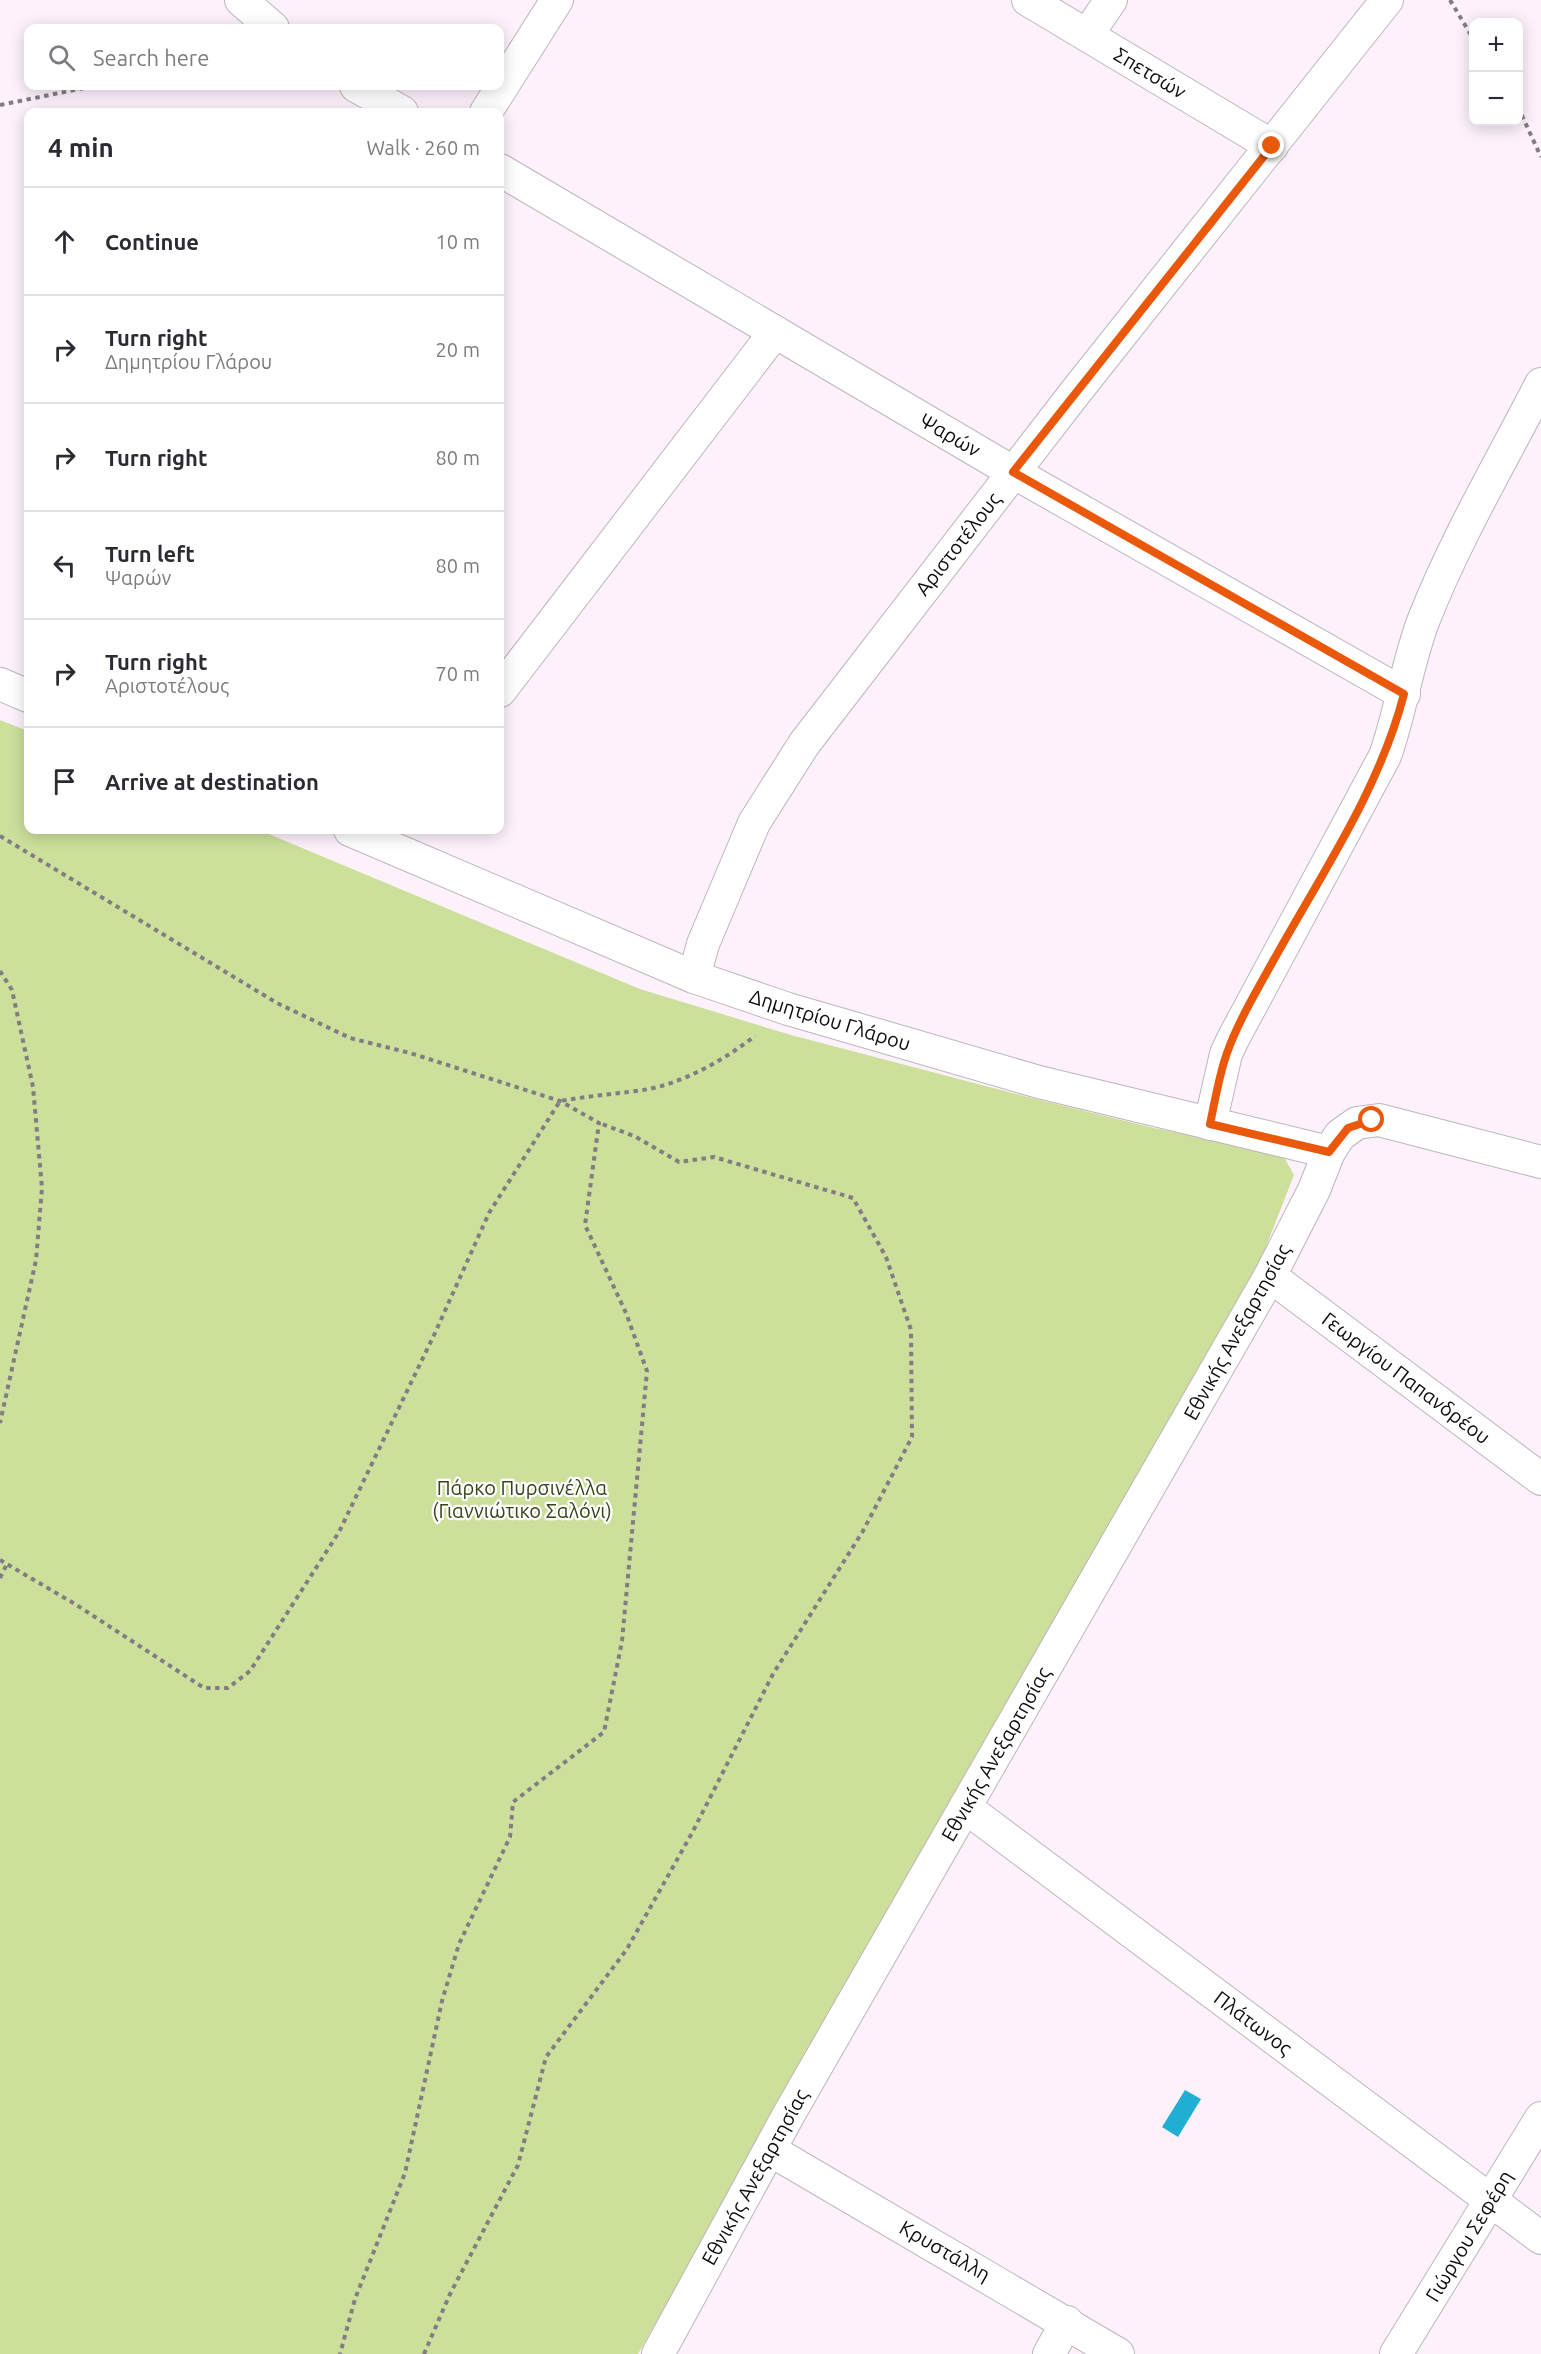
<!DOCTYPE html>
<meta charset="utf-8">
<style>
:root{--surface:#fff;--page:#f2f2f3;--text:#2b2b33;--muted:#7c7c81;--line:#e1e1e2}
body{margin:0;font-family:Ubuntu,sans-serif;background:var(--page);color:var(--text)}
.controls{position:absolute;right:18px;top:18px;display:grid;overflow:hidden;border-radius:12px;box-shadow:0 3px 15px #0003}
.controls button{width:54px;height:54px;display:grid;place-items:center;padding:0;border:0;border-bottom:2px solid var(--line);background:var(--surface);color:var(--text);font:30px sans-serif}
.stop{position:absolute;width:18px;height:18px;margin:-14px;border:4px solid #ea580c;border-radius:50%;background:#fff}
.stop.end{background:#ea580c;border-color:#fff;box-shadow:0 2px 6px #0008}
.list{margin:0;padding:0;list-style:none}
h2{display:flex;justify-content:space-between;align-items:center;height:78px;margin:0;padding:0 24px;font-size:26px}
h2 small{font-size:20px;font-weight:400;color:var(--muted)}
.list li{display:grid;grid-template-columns:39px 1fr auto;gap:18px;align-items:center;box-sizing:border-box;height:108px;padding:0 24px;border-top:2px solid var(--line)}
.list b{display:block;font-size:22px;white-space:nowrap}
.list p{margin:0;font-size:20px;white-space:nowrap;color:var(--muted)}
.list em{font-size:20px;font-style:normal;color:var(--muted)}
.icon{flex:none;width:33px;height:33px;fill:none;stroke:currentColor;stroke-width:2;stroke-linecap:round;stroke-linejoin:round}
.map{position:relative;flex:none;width:1541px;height:2354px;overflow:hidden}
.search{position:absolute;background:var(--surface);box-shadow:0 3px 15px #0003;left:24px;top:24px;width:480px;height:66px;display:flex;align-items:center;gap:15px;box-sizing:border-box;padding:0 21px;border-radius:12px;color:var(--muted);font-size:22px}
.panel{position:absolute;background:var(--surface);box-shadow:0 3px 15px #0003;left:24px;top:108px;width:480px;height:726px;border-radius:12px}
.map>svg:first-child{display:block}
.green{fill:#cce09c}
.water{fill:#20afd2}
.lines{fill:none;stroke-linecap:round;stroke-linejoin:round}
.minor-casing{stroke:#beb4bd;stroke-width:34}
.path{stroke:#837c82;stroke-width:4;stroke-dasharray:4.5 4.5;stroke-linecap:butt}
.minor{stroke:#fff;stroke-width:32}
.route{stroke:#ea580c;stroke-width:8}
.labels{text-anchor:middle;stroke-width:4.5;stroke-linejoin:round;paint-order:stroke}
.street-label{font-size:20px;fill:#0e0b0e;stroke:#fff}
.park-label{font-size:20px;fill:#38431c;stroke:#fff}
</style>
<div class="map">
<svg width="1541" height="2354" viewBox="0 0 1541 2354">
<rect width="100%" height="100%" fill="#fdf2fc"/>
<polygon class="green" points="0,720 28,731 28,830 259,830 640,989 791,1035 1028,1097 1154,1128 1278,1153 1285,1159 1294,1175 1262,1257 638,2354 0,2354"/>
<polygon class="water" points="1185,2090 1201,2099 1178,2137 1162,2127"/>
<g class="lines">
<defs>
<g id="minor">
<polyline points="241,0 273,28"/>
<polyline points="1028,0 1272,146"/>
<polyline points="1087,35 1111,0"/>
<polyline points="356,86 402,112"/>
<polyline points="486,112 557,0"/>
<polyline points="500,170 1013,472 1404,694"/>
<polyline points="0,684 28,696"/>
<polyline points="500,691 775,332"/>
<polyline points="350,830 694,977 788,1009 1039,1082 1329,1152"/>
<polyline points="694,977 703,944 754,823 804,744 1074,394 1387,0"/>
<path d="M1210 1124 1226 1054 1233 1039 1385 756C1401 711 1407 663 1424 619 1456 538 1501 462 1541 384"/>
<polyline points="1270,1276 1541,1479"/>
<polyline points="965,1807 1541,2238"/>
<polyline points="770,2150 1118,2354"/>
<polyline points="658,2354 789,2114 1270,1276 1314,1190 1329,1152 1340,1135 1357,1123 1379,1120 1541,1162"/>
<polyline points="1049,2354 1067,2322"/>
<polyline points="1396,2354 1541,2118"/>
</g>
</defs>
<use href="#minor" class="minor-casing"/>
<g class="path">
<polyline points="1450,0 1474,40"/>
<polyline points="0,105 94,86"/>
<polyline points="1518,107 1541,157"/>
<polyline points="0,836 277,1003 350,1038 410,1053 560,1101 599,1123 585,1225 626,1313 647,1371 622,1641 604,1732 513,1802 510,1837 459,1944 442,2001 405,2173 355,2299 340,2354"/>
<polyline points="0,971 12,990 33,1087 42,1188 36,1260 0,1423"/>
<path d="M0 1560 75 1604 204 1688H228L250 1671 339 1532 435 1333 489 1213 560 1101C588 1096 615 1094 643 1090 682 1084 724 1060 755 1036"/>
<polyline points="0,1578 7,1564"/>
<polyline points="424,2354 450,2294 518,2165 546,2057 627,1949 692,1833 773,1674 863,1531 912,1437 911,1330 886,1257 853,1198 714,1157 679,1162 634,1136 599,1123"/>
</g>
<use href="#minor" class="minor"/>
</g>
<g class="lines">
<path class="route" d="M1272 146 1013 472 1404 694C1379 791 1320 876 1272 963 1256 992 1238 1022 1227 1053 1219 1075 1215 1101 1210 1124L1329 1152 1348 1128 1372 1120"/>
</g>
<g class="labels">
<g class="street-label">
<text transform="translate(1150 73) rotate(31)" y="7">Σπετσών</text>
<text transform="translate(950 435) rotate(30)" y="7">Ψαρών</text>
<text transform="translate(958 544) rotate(-52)" y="7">Αριστοτέλους</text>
<text transform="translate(830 1020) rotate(17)" y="7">Δημητρίου Γλάρου</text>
<text transform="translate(1237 1332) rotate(-61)" y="7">Εθνικής Ανεξαρτησίας</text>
<text transform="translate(1406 1378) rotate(37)" y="7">Γεωργίου Παπανδρέου</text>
<text transform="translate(996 1754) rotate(-60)" y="7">Εθνικής Ανεξαρτησίας</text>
<text transform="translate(1253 2023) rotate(37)" y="7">Πλάτωνος</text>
<text transform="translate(755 2177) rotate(-61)" y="7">Εθνικής Ανεξαρτησίας</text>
<text transform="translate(1469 2236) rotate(-59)" y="7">Γιώργου Σεφέρη</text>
<text transform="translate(945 2251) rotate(30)" y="7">Κρυστάλλη</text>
</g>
<g class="park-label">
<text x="522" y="1495">Πάρκο Πυρσινέλλα<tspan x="522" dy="23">(Γιαννιώτικο Σαλόνι)</tspan></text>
</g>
</g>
</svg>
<div class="controls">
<button>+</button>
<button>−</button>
</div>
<div class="stop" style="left:1372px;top:1120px"></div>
<div class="stop end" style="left:1272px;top:146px"></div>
<div class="search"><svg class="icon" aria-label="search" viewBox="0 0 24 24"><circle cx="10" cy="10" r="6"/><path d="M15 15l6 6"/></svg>Search here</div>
<section class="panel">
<h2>4 min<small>Walk · 260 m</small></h2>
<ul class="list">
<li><svg class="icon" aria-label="ahead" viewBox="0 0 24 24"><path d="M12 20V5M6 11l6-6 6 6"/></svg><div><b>Continue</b></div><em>10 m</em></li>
<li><svg class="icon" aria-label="right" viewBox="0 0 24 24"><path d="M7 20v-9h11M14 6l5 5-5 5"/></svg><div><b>Turn right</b><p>Δημητρίου Γλάρου</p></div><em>20 m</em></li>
<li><svg class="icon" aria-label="right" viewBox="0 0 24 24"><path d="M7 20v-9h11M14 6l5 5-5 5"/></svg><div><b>Turn right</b></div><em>80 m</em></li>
<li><svg class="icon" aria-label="left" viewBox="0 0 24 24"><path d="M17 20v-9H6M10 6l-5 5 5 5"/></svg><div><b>Turn left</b><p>Ψαρών</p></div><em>80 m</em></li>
<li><svg class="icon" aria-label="right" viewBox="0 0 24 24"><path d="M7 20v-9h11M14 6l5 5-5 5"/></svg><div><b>Turn right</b><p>Αριστοτέλους</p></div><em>70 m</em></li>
<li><svg class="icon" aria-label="arrive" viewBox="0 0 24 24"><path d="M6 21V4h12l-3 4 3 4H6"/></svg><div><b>Arrive at destination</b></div></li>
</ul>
</section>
</div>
